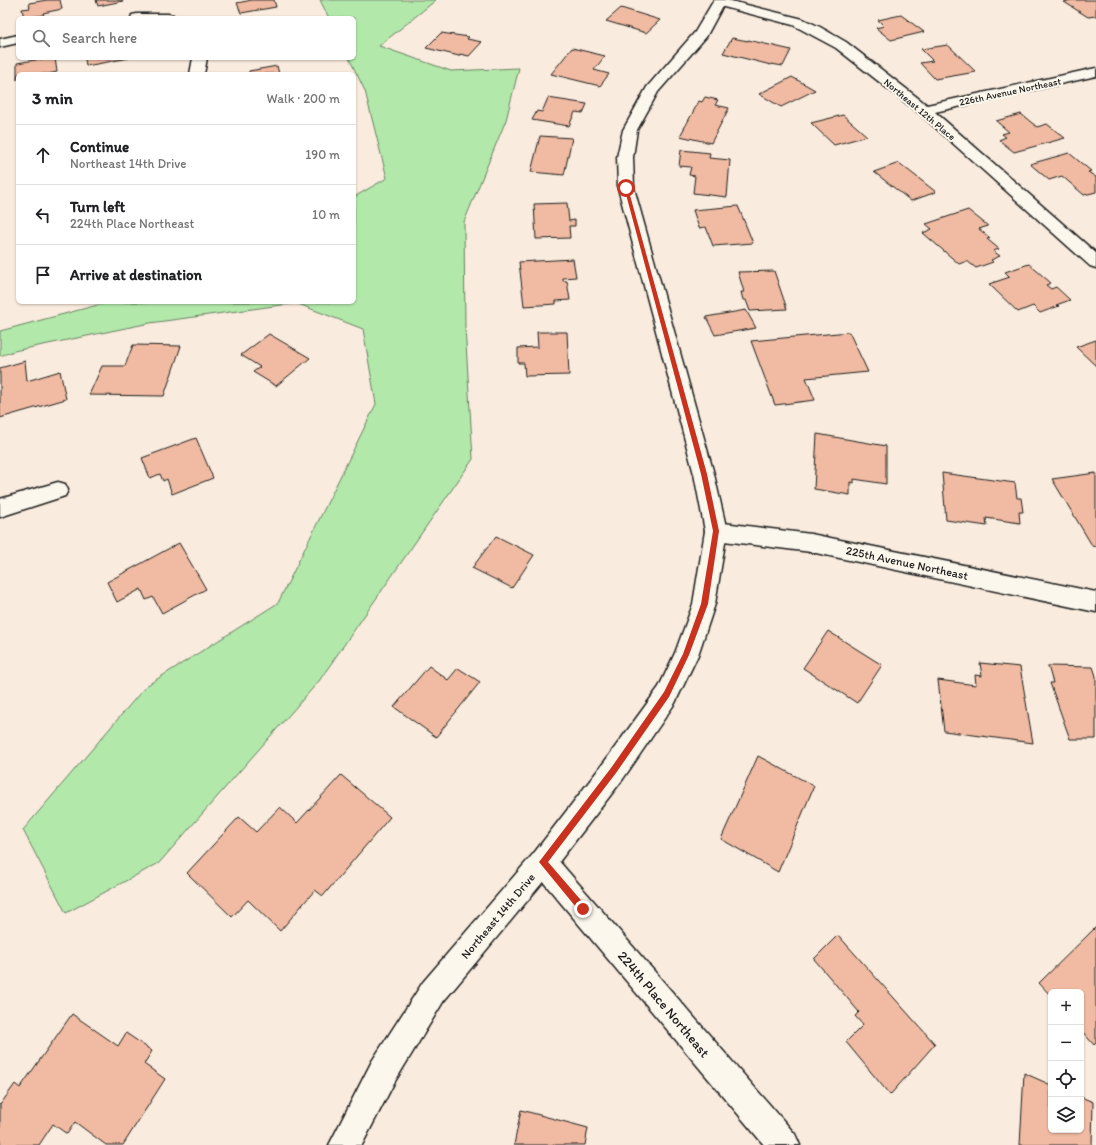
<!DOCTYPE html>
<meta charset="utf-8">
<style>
:root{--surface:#fff;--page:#f2f2f2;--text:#202124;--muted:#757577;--line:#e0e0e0}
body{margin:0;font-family:Itim,sans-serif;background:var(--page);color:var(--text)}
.controls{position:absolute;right:12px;bottom:12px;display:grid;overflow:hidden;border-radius:6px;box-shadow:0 1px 3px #0004}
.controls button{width:36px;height:36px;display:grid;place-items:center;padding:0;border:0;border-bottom:1px solid var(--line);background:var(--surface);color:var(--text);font:20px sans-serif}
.stop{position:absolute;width:12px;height:12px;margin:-9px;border:3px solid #c8321e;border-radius:50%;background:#fff}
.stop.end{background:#c8321e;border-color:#fff;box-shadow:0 1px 4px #0008}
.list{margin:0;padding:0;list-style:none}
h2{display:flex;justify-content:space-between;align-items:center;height:52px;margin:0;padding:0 16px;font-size:17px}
h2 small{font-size:13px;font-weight:400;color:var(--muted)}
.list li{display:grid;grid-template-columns:26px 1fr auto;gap:12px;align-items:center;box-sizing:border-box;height:60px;padding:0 16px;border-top:1px solid var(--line)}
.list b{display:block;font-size:15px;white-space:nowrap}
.list p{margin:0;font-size:13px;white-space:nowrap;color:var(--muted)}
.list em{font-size:13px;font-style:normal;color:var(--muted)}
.icon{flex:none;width:22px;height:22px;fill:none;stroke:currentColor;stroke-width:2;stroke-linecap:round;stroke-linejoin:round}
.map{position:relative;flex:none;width:1096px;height:1145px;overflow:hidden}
.search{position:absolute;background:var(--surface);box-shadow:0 1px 3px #0004;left:16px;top:16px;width:340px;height:44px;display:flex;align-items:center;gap:10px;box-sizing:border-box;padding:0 14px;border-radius:6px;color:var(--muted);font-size:15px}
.panel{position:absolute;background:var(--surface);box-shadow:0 1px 3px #0004;left:16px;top:72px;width:340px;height:232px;border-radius:6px}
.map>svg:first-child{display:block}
.green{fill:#b2e8aa;stroke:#678263}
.building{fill:#f0bba2;stroke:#1c1c1c}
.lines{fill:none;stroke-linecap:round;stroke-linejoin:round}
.minor-casing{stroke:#1c1c1c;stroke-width:3}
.tertiary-casing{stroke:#1c1c1c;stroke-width:3}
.minor{fill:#fbf7ec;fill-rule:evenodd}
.tertiary{fill:#fbf7ec;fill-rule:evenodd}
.route{fill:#c8321e}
.labels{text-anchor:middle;stroke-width:4;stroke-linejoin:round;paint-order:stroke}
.far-street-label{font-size:10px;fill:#1c1c1c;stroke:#fbf7ec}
.street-label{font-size:12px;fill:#1c1c1c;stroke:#fbf7ec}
.near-street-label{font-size:14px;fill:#1c1c1c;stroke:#fbf7ec}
</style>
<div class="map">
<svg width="1096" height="1145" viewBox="0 0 1096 1145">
<rect width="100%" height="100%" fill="#f9ebdd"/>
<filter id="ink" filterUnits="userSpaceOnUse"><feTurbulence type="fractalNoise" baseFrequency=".025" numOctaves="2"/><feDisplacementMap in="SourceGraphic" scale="8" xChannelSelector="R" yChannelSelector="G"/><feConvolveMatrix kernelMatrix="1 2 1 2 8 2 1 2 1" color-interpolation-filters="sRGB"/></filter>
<g filter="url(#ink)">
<polygon class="green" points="320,0 436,0 379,46 451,71 519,68 506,120 464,222 465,327 473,459 319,681 159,863 66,913 23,830 146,686 278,603 376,404 363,329 296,303 150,323 14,351 0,356 0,331 109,302 354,302 354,197 387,178 365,91 349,58 354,58 354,18 329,18"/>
<g class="building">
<polygon points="47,0 60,0 62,9 43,13 44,15 24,18 22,9 30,8 29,3"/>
<polygon points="96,0 123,0 123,1 98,6"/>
<polygon points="252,0 274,0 276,7 241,13 237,3"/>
<polygon points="1071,0 1096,0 1096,16 1088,17 1064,2"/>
<polygon points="621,8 660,20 646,33 606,21"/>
<polygon points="901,15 924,32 891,40 876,28 884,26 878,20"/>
<polygon points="441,33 469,37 467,39 482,42 469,56 460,54 459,56 426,48"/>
<polygon points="732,38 748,41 748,40 791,50 783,66 771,64 771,65 723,53"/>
<polygon points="948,45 976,72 935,79 920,63 933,61 921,49"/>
<polygon points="572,48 605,56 594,70 609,74 600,86 551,74"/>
<polygon points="47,58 55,58 57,72 48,74 18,74 17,80 17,63"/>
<polygon points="85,58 129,58 86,66"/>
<polygon points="277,66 279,74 249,74 249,71"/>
<polygon points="792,77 815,90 781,107 759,94"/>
<polygon points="705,97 718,100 715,105 729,108 711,143 680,136 699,101 702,102"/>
<polygon points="548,98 587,104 583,113 575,112 569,126 532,120 537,111 542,112"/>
<polygon points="1021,114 1037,127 1047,124 1065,138 1014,152 999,140 1006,137 1002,134 1009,132 996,121"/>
<polygon points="843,115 867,136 834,145 811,123"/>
<polygon points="540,136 572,138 564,175 531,172"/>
<polygon points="681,150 710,153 709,158 730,160 727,197 693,193 695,176 689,175 691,167 679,166"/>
<polygon points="1069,153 1091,171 1088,172 1096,177 1096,192 1084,195 1062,176 1049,180 1030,164"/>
<polygon points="899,163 936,192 911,201 874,172"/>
<polygon points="567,203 569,221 575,220 575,226 569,226 570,238 536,239 534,204"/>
<polygon points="738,206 753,243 713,246 706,227 699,228 693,210"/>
<polygon points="968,210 988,226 979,229 990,238 987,239 999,249 993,251 1000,256 991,260 993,262 976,268 967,261 959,264 923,233 932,229 926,224"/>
<polygon points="573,259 576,277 563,278 563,281 567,281 570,300 556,301 556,304 524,306 519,262"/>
<polygon points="1029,264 1051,283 1046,285 1051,289 1056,287 1070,300 1056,305 1059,306 1040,313 1033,306 1018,312 989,284 1010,277 1005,272"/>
<polygon points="774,271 787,309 750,311 746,300 743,300 741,292 744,292 738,272"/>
<polygon points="746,310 756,328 715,335 706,317"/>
<polygon points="537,332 567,332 569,375 525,376 524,363 518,363 518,348 538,347"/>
<polygon points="849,332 868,372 806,378 815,400 775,405 751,341"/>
<polygon points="269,334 310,358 276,386 253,372 260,367 241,355"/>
<polygon points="1096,340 1096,366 1076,347"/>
<polygon points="133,345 181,346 164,396 89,395 102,366 125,366"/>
<polygon points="25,361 27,381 60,371 66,399 0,418 0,368"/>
<polygon points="817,434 886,446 886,484 854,479 854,483 850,482 850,495 814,489"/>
<polygon points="196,438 213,478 172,494 167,479 163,481 160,474 150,478 142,458"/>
<polygon points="942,473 1015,483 1017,498 1021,498 1023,512 1019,512 1020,523 986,518 987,526 946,520"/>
<polygon points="1096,473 1096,546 1093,547 1052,479"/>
<polygon points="496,536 534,555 512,588 472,568"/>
<polygon points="179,543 206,589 162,613 153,597 146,600 141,589 117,602 107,582"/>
<polygon points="828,631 882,665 857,703 803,668"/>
<polygon points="980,663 1020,667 1033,743 944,731 938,680 976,685 975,675 982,676"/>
<polygon points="429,666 448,680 458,668 480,682 436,737 394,707"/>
<polygon points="1048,666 1093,667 1096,676 1096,739 1070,739 1050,683 1053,683"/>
<polygon points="758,756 814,786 778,872 721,839"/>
<polygon points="341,775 390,817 323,896 315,890 280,931 248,900 232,917 187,873 239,817 256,832 280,807 297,823"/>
<polygon points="1096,927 1096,1043 1094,1045 1081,1030 1081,992 1051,992 1051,996 1039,983"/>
<polygon points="838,935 935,1044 890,1095 846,1042 863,1025 855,1016 859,1012 814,959"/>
<polygon points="72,1014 118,1046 126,1033 152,1051 144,1064 165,1079 123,1145 106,1145 75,1122 67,1134 53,1124 39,1145 0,1145 0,1105 15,1084 20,1088"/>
<polygon points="1024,1073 1051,1085 1051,1130 1081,1130 1081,1097 1093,1102 1092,1145 1020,1145"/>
<polygon points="521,1110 588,1128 585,1145 514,1145"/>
</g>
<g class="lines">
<defs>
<g id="minor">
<polygon points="715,0 727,0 803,19 820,27 846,42 927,105 1096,68 1096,76 935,112 1096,253 1096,268 1090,266 919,113 836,48 793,25 716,5 714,2"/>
<polygon points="137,14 168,14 173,15 174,18 131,18 132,15"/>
<polygon points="18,35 18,43 0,47 0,39"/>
<polygon points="193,58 207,58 204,74 190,74"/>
<polygon points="58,482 65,484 68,490 65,496 0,517 0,499"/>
<polygon points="716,522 811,534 1096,592 1096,612 811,552 716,540 708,537 705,531 708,525"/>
<polygon points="543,849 552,853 795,1134 800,1145 764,1145 534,871 530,862 534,853"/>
</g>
<polygon id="tertiary" points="714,0 726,0 706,37 658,92 637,130 633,157 634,188 714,474 727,531 715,604 698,655 675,703 623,779 552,871 443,1002 394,1083 362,1145 329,1145 372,1061 423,982 534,853 605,761 659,687 675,653 693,604 705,531 694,474 618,188 617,157 623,130 647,87 695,32"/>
</defs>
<use href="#minor" class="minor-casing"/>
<use href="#tertiary" class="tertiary-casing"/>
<use href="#minor" class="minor"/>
<use href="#tertiary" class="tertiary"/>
</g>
</g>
<polygon class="route" points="624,187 628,188 707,474 719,531 708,604 689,655 669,697 616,773 548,862 586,906 587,909 583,913 580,912 539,862 611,768 664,692 683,654 701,604 713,531 701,474"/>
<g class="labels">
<g class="far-street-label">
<text transform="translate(1010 91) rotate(-12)" y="4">226th Avenue Northeast</text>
<text transform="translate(920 109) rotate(40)" y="4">Northeast 12th Place</text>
</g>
<g class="street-label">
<text transform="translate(907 563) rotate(12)" y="4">225th Avenue Northeast</text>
<text transform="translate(498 916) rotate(-50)" y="4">Northeast 14th Drive</text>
</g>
<g class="near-street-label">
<text transform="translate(664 1004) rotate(50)" y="5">224th Place Northeast</text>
</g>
</g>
</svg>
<div class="controls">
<button>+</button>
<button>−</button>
<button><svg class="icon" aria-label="locate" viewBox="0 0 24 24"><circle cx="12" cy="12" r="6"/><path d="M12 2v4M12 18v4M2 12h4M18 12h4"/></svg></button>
<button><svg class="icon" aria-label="layers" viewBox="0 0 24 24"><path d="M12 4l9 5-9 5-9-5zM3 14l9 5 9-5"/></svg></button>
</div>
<div class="stop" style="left:626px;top:188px"></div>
<div class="stop end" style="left:583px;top:909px"></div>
<div class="search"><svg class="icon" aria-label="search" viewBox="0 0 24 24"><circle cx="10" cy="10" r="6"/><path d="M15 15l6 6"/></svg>Search here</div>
<section class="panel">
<h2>3 min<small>Walk · 200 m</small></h2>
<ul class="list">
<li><svg class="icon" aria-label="ahead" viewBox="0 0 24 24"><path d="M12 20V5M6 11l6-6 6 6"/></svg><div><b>Continue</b><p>Northeast 14th Drive</p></div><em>190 m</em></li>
<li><svg class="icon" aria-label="left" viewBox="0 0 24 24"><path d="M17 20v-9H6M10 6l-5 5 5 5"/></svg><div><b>Turn left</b><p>224th Place Northeast</p></div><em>10 m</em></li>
<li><svg class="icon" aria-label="arrive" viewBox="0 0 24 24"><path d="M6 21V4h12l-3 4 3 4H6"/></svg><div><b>Arrive at destination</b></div></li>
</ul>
</section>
</div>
